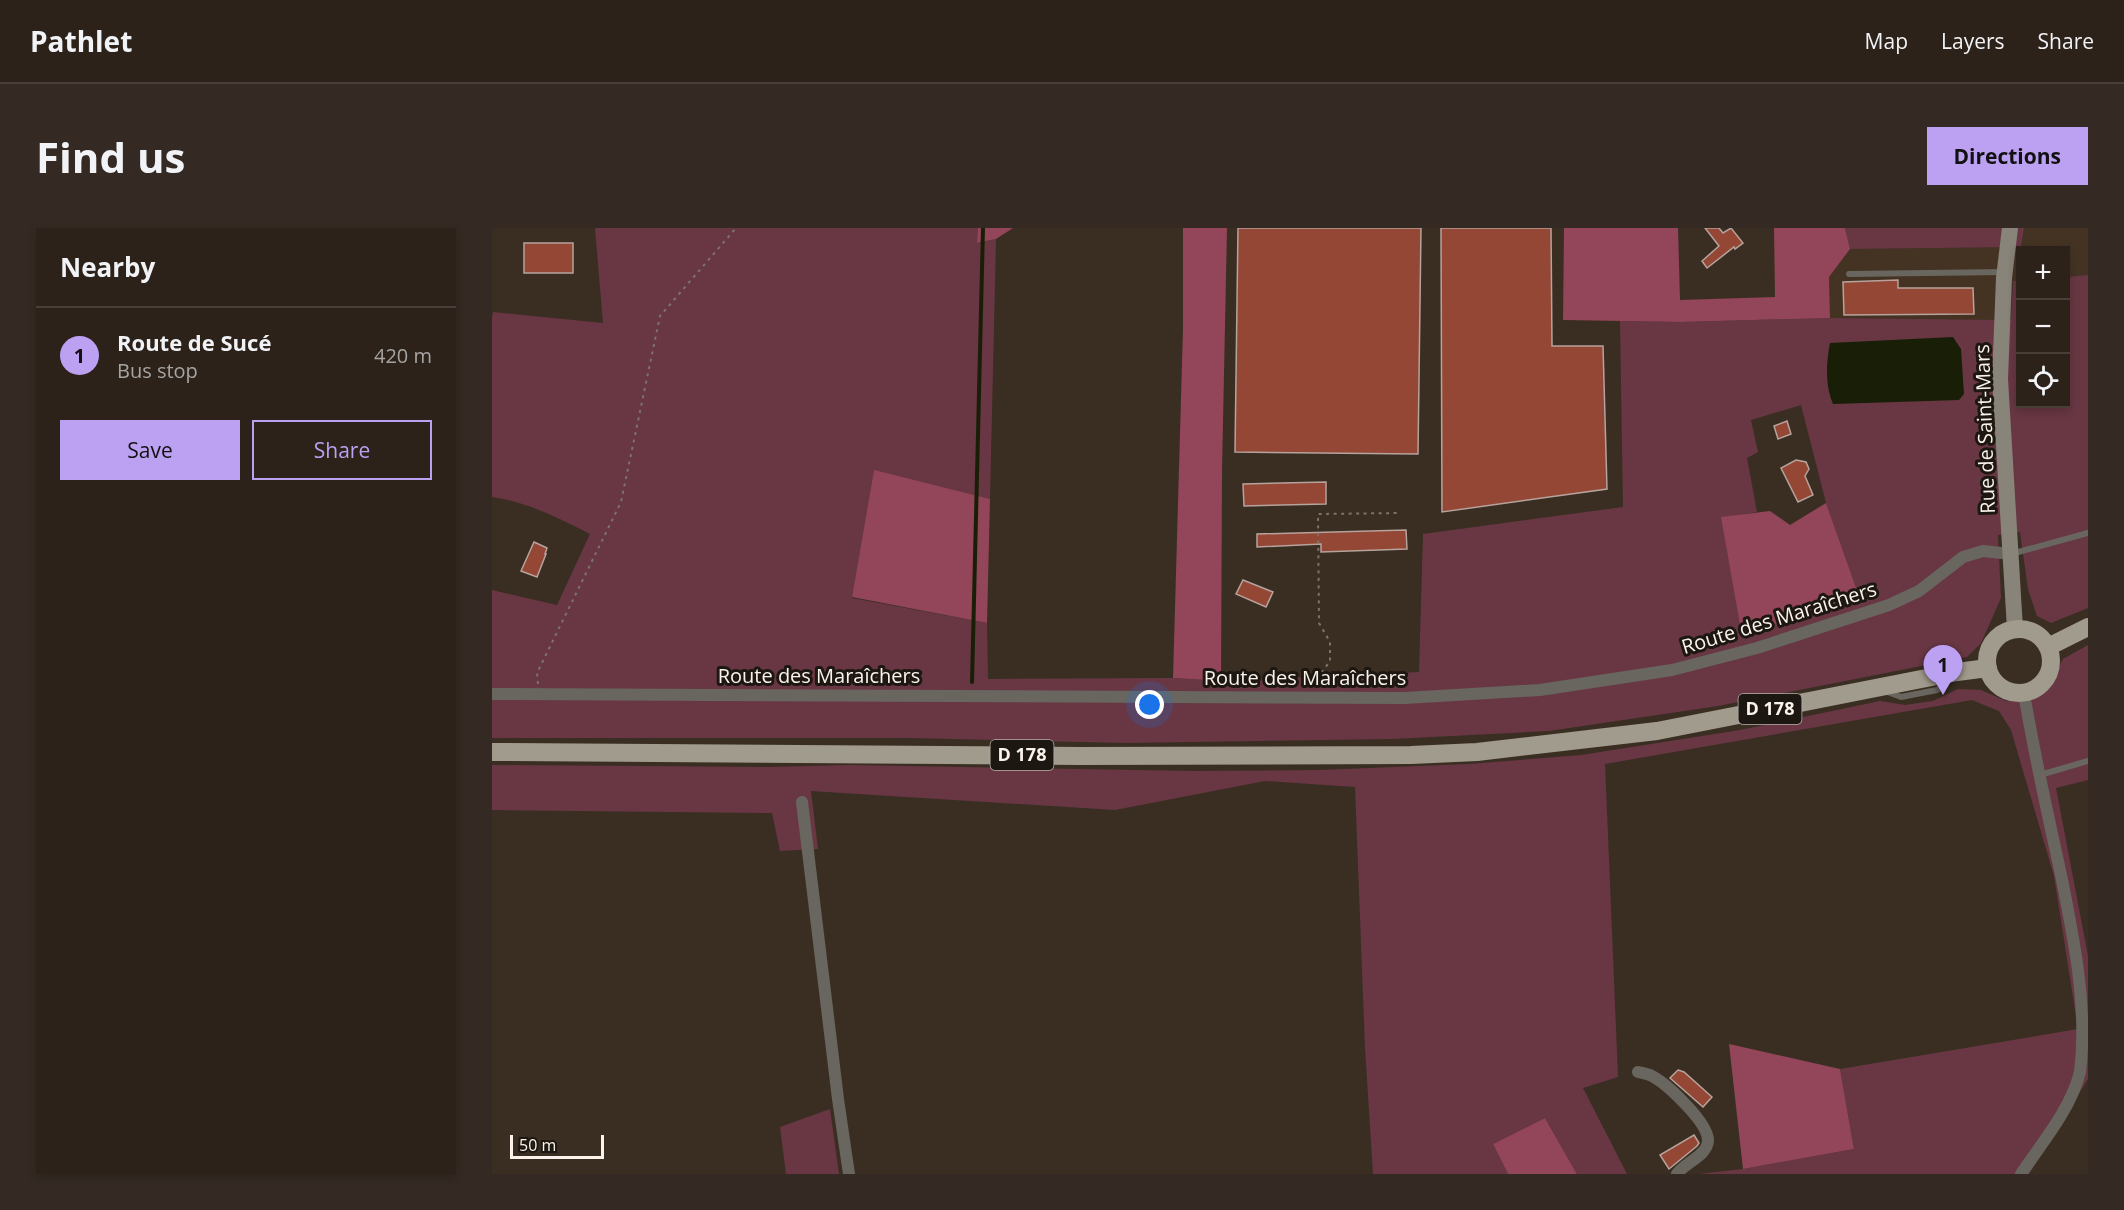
<!DOCTYPE html>
<meta charset="utf-8">
<style>
:root{--surface:#2c221a;--page:#342a23;--text:#f1f3f6;--muted:#a6a4a2;--line:#483f39;--accent:#bca0f2}
body{margin:0;font-family:"Open Sans",sans-serif;background:var(--page);color:var(--text)}
.controls{position:absolute;right:18px;top:18px;display:grid;overflow:hidden;border-radius:0px;box-shadow:0 3px 9px #0003}
.controls button{width:54px;height:54px;display:grid;place-items:center;padding:0;border:0;border-bottom:2px solid var(--line);background:var(--surface);color:var(--text);font:30px sans-serif}
.scale{position:absolute;left:18px;bottom:15px;width:94px;box-sizing:border-box;padding-left:6px;border:3px solid #faf2eb;border-top:0;font-size:16px;line-height:21px;white-space:nowrap;color:#faf2eb;-webkit-text-stroke:4px #1d1712;paint-order:stroke}
.you{position:absolute;left:658px;top:477px;width:21px;height:21px;margin:-15px;border:4px solid #fff;border-radius:50%;background:#1a73e8;box-shadow:0 0 0 9px #1a73e833}
.badge{display:grid;place-items:center;width:39px;height:39px;border-radius:50%;background:var(--accent);color:#111;font-size:20px;font-weight:700}
.pin{position:absolute;translate:-50% -50px;filter:drop-shadow(0 2px 3px #0008)}
.pin::after{content:'';position:absolute;top:32px;width:21px;height:18px;background:inherit;clip-path:polygon(0 0,100% 0,50% 100%)}
.list{margin:0;padding:0;list-style:none}
h2{display:flex;justify-content:space-between;align-items:center;height:78px;margin:0;padding:0 24px;font-size:26px}
h2 small{font-size:20px;font-weight:400;color:var(--muted)}
.list li{display:grid;grid-template-columns:39px 1fr auto;gap:18px;align-items:center;box-sizing:border-box;height:96px;padding:0 24px;border-top:2px solid var(--line)}
.list b{display:block;font-size:22px;white-space:nowrap}
.list p{margin:0;font-size:20px;white-space:nowrap;color:var(--muted)}
.list em{font-size:20px;font-style:normal;color:var(--muted)}
.actions{display:flex;gap:12px;padding:18px 24px}
.actions a{flex:1;padding:14px 0;border:2px solid var(--accent);border-radius:0px;text-align:center;font-size:21px;color:var(--accent)}
.actions .main{background:var(--accent);color:#111}
.icon{flex:none;width:33px;height:33px;fill:none;stroke:currentColor;stroke-width:2;stroke-linecap:round;stroke-linejoin:round}
.map{position:relative;flex:none;width:1596px;height:946px;overflow:hidden;border-radius:0px}
header{display:flex;align-items:center;gap:36px;box-sizing:border-box;height:84px;padding:0 30px;background:var(--surface);border-bottom:2px solid var(--line)}
header strong{font-size:28px}
nav{display:flex;gap:33px;margin-inline-start:auto;font-size:21px}
.intro{display:flex;align-items:center;justify-content:space-between;box-sizing:border-box;height:144px;padding:0 36px}
h1{margin:0;font-size:42px}
.button{padding:15px 27px;border-radius:0px;background:var(--accent);color:#111;font-size:21px;font-weight:700}
main{display:flex;gap:36px;padding:0 36px}
aside{flex:1;background:var(--surface);border-radius:0px;box-shadow:0 3px 9px #0003}
.map>svg:first-child{display:block}
.built{fill:#443323}
.green{fill:#683743;fill-rule:evenodd}
.forest{fill:#934559}
.water{fill:#181f06}
.lines{fill:none;stroke-linecap:round;stroke-linejoin:round}
.stream{stroke:#181f06;stroke-width:4}
.building{fill:#934734;stroke:#b7a39d;stroke-width:1.5}
.path{stroke:#7d7369;stroke-width:2;stroke-dasharray:3 4.5;stroke-linecap:butt}
.lane{stroke:#68665f;stroke-width:6}
.street{stroke:#68665f;stroke-width:12}
.secondary{stroke:#888479;stroke-width:16}
.primary{stroke:#a09b8c;stroke-width:18}
.labels{text-anchor:middle;stroke-width:6;stroke-linejoin:round;paint-order:stroke}
.shield{fill:#1d1712;stroke:#b8b0aa;stroke-width:1.5}
.shield-label{font-size:18px;font-weight:bold;fill:#faf2eb}
.street-label{font-size:20px;fill:#faf2eb;stroke:#1d1712}
</style>
<header>
<strong>Pathlet</strong>
<nav><a>Map</a><a>Layers</a><a>Share</a></nav>
</header>
<div class="intro"><h1>Find us</h1><a class="button">Directions</a></div>
<main>
<aside>
<h2>Nearby<small></small></h2>
<ul class="list">
<li><span class="badge">1</span><div><b>Route de Sucé</b><p>Bus stop</p></div><em>420 m</em></li>
</ul>
<div class="actions"><a class="main">Save</a><a>Share</a></div>
</aside>
<div class="map">
<svg width="1596" height="946" viewBox="0 0 1596 946">
<rect width="100%" height="100%" fill="#3a2e23"/>
<polygon class="built" points="1532,0 1596,0 1596,47 1574,49 1574,22 1528,22 1528,53 1521,54 1519,92 1338,90 1337,49 1358,21 1528,19"/>
<g class="green">
<path d="M103 0H486V15L504 11 498 271 382 243 360 370 495 395 496 451 681 450 729 453 927 444 931 306 1131 279 1128 93 1188 94 1338 90 1519 92 1521 53H1528V176H1574V49L1596 47V380L1559 395 1545 388 1536 361 1528 304 1506 307 1509 370 1489 415 1475 429 1226 478 1057 503 900 511 635 515 416 510H0V362L65 377 98 306C67 290 35 274 0 269V90L1 84 111 95ZM1309 177 1334 275 1366 365 1229 290 1265 284 1255 230 1266 224 1259 192Z"/>
<polygon points="1353,0 1532,0 1529,19 1358,21"/>
<polygon points="1596,417 1596,552 1564,560 1596,728 1596,851 1537,946 1207,946 1251,941 1362,921 1348,841 1586,801 1562,648 1519,502 1507,483 1480,472 1113,536 1126,849 1091,860 1135,946 1085,946 1053,890 1001,916 1016,946 881,946 873,820 863,559 773,553 623,582 319,563 326,621 288,623 280,585 0,582 0,537 277,539 358,537 703,543 828,542 977,536 1089,527 1248,502 1388,473 1413,477 1441,473 1466,461 1489,462 1514,473 1547,469 1556,459 1571,431"/>
<polygon points="338,881 347,946 294,946 288,899"/>
</g>
<g class="forest">
<polygon points="486,0 521,0 504,11 485,15"/>
<polygon points="691,0 735,0 730,243 729,453 681,450 691,100"/>
<polygon points="1072,0 1186,0 1188,72 1283,69 1282,0 1353,0 1358,21 1337,49 1338,90 1188,94 1071,92"/>
<polygon points="382,242 498,271 495,395 360,369"/>
<polygon points="1334,275 1366,365 1250,408 1229,289 1278,283 1298,297"/>
<polygon points="1237,816 1348,841 1362,921 1251,941"/>
<polygon points="1053,890 1085,946 1016,946 1001,916"/>
</g>
<path class="water" d="M1461 109 1469 121 1472 166 1467 172 1341 176C1333 158 1334 135 1338 115Z"/>
<g class="lines">
<polyline class="stream" points="480,454 491,0"/>
</g>
<g class="building">
<polygon points="746,0 929,0 926,226 743,224"/>
<polygon points="949,0 1059,0 1060,118 1111,118 1115,261 950,284"/>
<polygon points="1213,0 1227,0 1231,5 1239,0 1251,15 1243,21 1242,19 1215,40 1210,33 1227,18"/>
<rect x="32" y="15" width="49" height="30"/>
<polygon points="1406,52 1406,60 1481,60 1482,86 1352,87 1351,54"/>
<polygon points="1295,193 1299,206 1286,211 1282,198"/>
<polygon points="1304,232 1314,234 1317,241 1313,248 1321,267 1306,274 1289,240"/>
<polygon points="834,254 834,276 752,278 751,256"/>
<polygon points="914,302 915,321 829,324 829,316 765,319 765,306"/>
<polygon points="42,314 55,320 53,326 54,326 45,349 29,343"/>
<polygon points="751,352 781,364 774,379 744,366"/>
<polygon points="1186,842 1192,844 1220,869 1211,879 1178,850"/>
<polygon points="1202,907 1207,915 1205,918 1177,941 1168,927"/>
</g>
<g class="lines">
<g class="path">
<polyline points="46,456 45,445 129,274 168,88 244,0"/>
<polyline points="821,457 838,433 838,414 827,395 826,286 909,285"/>
</g>
<g class="lane">
<polyline points="1357,46 1513,44"/>
<polyline points="1519,326 1596,305"/>
<polyline points="1393,463 1409,469 1445,462 1458,451"/>
<polyline points="1548,547 1596,533"/>
</g>
<g class="street">
<polyline points="0,466 913,470 1048,462 1180,442 1265,420 1397,377 1427,363 1471,329 1491,323 1519,326"/>
<polyline points="310,574 346,871 357,946"/>
<path d="M1146 844C1150 845 1156 846 1160 848 1175 856 1217 895 1216 913 1215 928 1192 935 1185 946"/>
<path d="M1529 946C1549 916 1579 881 1588 844 1596 780 1582 711 1569 647 1556 587 1542 526 1532 465"/>
</g>
<polyline class="secondary" points="1518,0 1512,50 1508,151 1523,401"/>
<g class="primary">
<circle cx="1527" cy="433" r="32"/>
<polyline points="1556,419 1596,399"/>
<polyline points="0,524 588,528 919,527 985,524 1165,503 1465,444 1496,440"/>
</g>
</g>
<g class="labels">
<g class="shield">
<rect x="1246.5" y="466" width="63" height="30" rx="4.5"/>
<rect x="498.5" y="512" width="63" height="30" rx="4.5"/>
</g>
<g class="shield-label">
<text x="1278" y="487">D 178</text>
<text x="530" y="533">D 178</text>
</g>
<g class="street-label">
<text transform="translate(1493 201) rotate(-92)" y="7">Rue de Saint-Mars</text>
<text transform="translate(1287 390) rotate(-17)" y="7">Route des Maraîchers</text>
<text x="327" y="455">Route des Maraîchers</text>
<text x="813" y="457">Route des Maraîchers</text>
</g>
</g>
</svg>
<div class="controls">
<button>+</button>
<button>−</button>
<button><svg class="icon" aria-label="locate" viewBox="0 0 24 24"><circle cx="12" cy="12" r="6"/><path d="M12 2v4M12 18v4M2 12h4M18 12h4"/></svg></button>
</div>
<div class="scale">50 m</div>
<div class="you"></div>
<div class="pin badge" style="left:1451px;top:467px">1</div>
</div>
</main>
